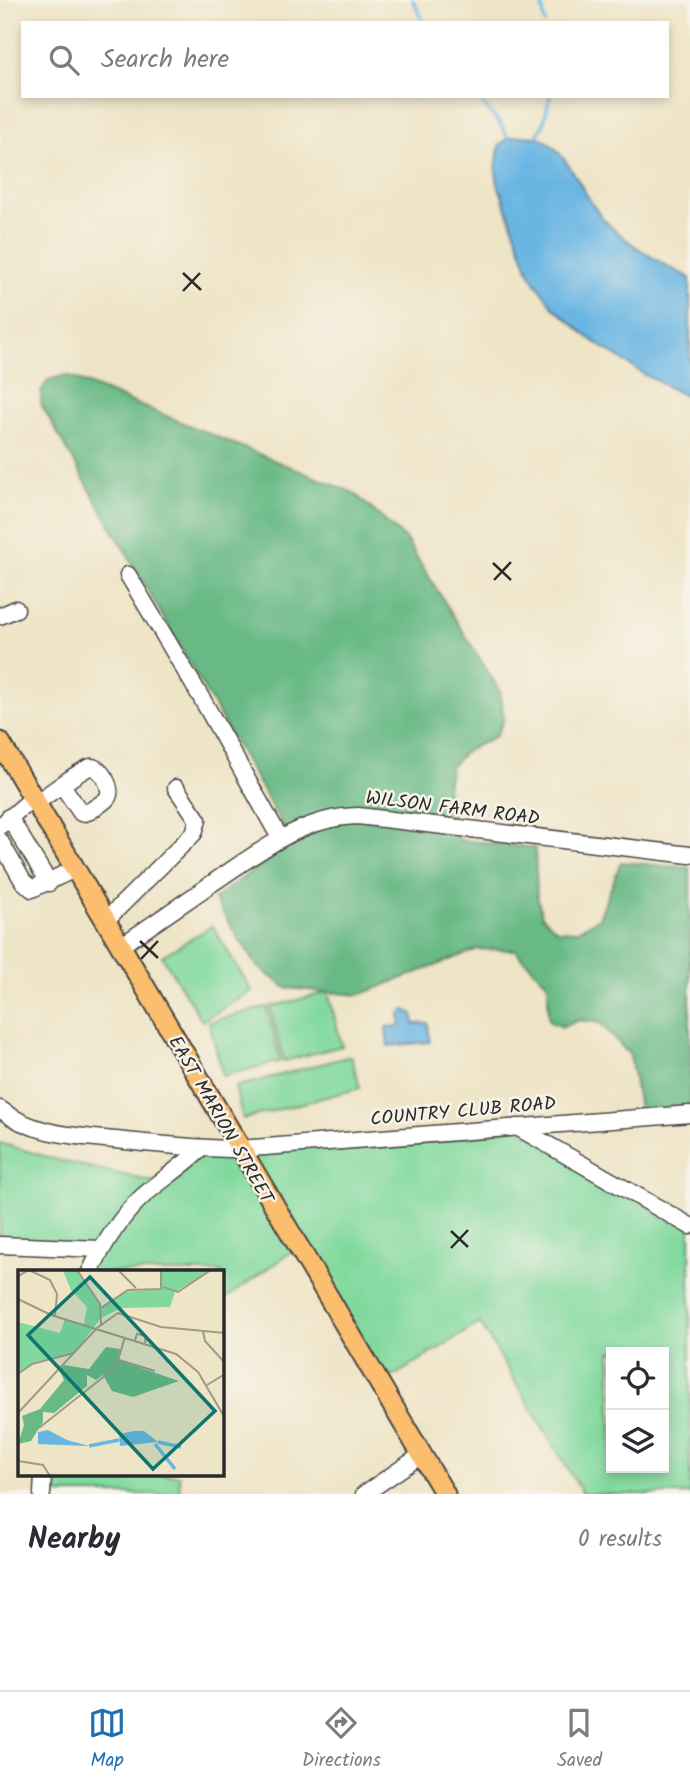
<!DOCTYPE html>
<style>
:root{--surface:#fff;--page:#f7f7f7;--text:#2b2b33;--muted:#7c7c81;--line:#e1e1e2;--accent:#1f6fb2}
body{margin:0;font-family:Kalam,sans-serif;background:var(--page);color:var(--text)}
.controls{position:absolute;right:21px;bottom:21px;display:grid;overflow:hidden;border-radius:0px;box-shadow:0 4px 10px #0003}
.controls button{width:63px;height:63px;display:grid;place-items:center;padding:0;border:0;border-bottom:2px solid var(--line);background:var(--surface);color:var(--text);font:35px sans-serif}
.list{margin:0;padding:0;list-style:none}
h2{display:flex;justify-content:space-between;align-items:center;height:91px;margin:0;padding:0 28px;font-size:30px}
h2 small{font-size:23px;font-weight:400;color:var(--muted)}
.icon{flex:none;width:38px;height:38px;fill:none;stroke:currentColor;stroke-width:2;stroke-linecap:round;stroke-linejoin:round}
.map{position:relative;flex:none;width:690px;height:1494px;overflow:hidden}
.search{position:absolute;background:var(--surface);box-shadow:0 4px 10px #0003;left:21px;right:21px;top:21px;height:77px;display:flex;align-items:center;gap:18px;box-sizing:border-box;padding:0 24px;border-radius:0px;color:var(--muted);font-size:26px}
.sheet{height:196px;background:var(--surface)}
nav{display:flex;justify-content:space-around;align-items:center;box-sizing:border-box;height:98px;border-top:2px solid var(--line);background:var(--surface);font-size:19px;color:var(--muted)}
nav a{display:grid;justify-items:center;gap:4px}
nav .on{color:var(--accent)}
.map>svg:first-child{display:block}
.green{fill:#81d99e;stroke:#568264;stroke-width:2;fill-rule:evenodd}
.forest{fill:#68b985;stroke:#4a7258;stroke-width:2}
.water{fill:#69b6e3;stroke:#4a7087;stroke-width:2}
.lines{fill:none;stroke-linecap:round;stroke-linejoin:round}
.stream{stroke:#69b6e3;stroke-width:3.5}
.minor-casing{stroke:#484742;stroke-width:19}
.major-casing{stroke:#484742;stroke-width:23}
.minor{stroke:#fff;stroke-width:16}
.major{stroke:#fbbd6e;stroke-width:19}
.ticks{fill:none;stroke:#2b2b2b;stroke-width:2.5}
.labels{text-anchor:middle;stroke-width:5;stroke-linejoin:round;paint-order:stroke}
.street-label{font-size:19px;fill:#2b2b2b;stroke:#f7f3e8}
.inset-river{fill:none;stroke:#69b6e3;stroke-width:3.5}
.inset-road{fill:none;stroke:#a09a88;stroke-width:2}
.view{fill:#0f766e;fill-opacity:0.15;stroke:#0f766e;stroke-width:3.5}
.inset-edge{fill:none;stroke:#2b2b2b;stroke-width:3.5}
</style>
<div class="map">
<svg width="690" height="1494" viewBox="0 0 690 1494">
<rect width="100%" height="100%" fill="#f7f3e8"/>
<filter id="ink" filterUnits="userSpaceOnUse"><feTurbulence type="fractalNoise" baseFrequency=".0143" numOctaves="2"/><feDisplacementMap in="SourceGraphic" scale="14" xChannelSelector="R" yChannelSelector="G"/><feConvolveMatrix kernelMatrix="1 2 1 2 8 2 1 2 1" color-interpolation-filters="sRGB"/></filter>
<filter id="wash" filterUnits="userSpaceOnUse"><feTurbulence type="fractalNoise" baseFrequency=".00686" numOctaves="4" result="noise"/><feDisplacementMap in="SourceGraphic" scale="28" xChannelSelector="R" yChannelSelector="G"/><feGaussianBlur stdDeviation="1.57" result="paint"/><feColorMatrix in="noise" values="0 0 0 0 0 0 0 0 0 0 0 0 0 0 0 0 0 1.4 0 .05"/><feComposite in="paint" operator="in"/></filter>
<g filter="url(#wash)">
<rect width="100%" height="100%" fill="#eee4c6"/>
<g class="green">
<polygon points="212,926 252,991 202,1021 162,956"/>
<polygon points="328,992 342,1046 284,1061 270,1007"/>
<polygon points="267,1007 281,1061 223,1076 209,1022"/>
<polygon points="351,1056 360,1088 243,1119 235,1087"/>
<path d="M517 1127 690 1226V1494H583L480 1323 381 1384 298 1247 222 1301V1272H90L100 1250 0 1245V1143L61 1161 159 1183 201 1149ZM611 1352H664V1468H611Z"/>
<polygon points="43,1475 179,1475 180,1494 42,1494"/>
</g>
<polygon class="forest" points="66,375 354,493 406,540 500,691 504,719 496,736 466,751 450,767 446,796 459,840 535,848 537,896 542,916 557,930 577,931 599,918 621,862 690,868 690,1111 640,1115 630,1055 600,1023 579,1020 563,1027 550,1022 548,1016 548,984 515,950 478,949 359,995 286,988 257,966 214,899 292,842 41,404 41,392 48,380"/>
<g class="water">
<path d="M519 136C524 137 530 136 536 137 565 143 584 199 604 220 629 245 659 263 690 278V398L645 375 589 338 553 307 530 274 498 184 496 171 499 146 508 138Z"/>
<polygon points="405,1010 413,1014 414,1024 428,1023 430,1042 388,1046 386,1027 400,1026 400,1014"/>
</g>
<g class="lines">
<g class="stream">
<polyline points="413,0 424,23"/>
<polyline points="541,0 545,23"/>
<polyline points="476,96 501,125 508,138"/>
<polyline points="537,137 543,125 550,96"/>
</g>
</g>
</g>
<g filter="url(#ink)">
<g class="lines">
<defs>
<g id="minor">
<polyline points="128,575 202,699 280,838"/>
<polyline points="0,616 16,609"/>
<path d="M36 803C46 796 83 768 91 767 101 767 113 788 108 797 106 801 100 804 96 807 90 811 88 813 81 813L62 785"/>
<polyline points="9,817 49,883"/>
<polyline points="0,826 33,798"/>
<polyline points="0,841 23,881 32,889 75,869"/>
<polyline points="106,920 194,833 198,820 176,788"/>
<path d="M121 946C152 925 183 903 214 882 259 852 302 817 358 816L690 855"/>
<path d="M0 1109C35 1137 82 1136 125 1141 163 1145 201 1149 239 1149L690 1114"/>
<polyline points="517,1127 690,1226"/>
<polyline points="0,1245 101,1249"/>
<path d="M90 1272C104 1243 120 1217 144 1195 163 1179 183 1166 201 1149"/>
<polyline points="42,1494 43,1475"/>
<polyline points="364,1494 423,1454"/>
</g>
<polyline id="major" points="0,742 445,1494"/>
</defs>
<use href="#minor" class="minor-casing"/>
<use href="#major" class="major-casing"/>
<use href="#minor" class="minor"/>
<use href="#major" class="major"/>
</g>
</g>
<path class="ticks" d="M183 273 201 290M183 291 200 273M493 563 511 580M494 580 511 562M140 941 158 958M141 959 158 941M451 1231 468 1247M451 1248 468 1230"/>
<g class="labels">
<g class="street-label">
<text transform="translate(453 807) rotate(7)" y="7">WILSON FARM ROAD</text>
<text transform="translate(463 1110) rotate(-5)" y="7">COUNTRY CLUB ROAD</text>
<text transform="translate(222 1119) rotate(60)" y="7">EAST MARION STREET</text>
</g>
</g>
<g transform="translate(18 1270)">
<rect width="206" height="206" fill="#eee4c6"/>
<path d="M38 0H59L83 37 105 22 143 19V0H193L157 22 152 37 103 38 83 48 56 83 20 92 0 104V52L42 63 47 49 66 54 69 37 53 20 45 1Z" fill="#81d99e"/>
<path d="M88 77 102 79 100 90 161 111 115 127 94 121 85 105 78 110 69 105V116L36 143 25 142V152L13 171 0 174 6 155 4 146 22 139 46 110 41 100 46 95 71 99Z" fill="#68b985"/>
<path d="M30 160 49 170 71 176 20 174V162ZM116 161H126L140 172 102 176 101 164Z" fill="#69b6e3"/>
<path class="inset-river" d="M140 172 163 177M137 174 157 199M71 176 101 170"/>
<path class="inset-road" d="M59 0 82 34 83 55M100 0 118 18M0 6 11 0 32 10 39 24 37 46M145 17 160 22 193 0M0 29 33 45 158 84 180 102 207 148M83 38 110 20 143 19V0M185 61 187 71 207 93M117 70 119 64 128 66 127 73M101 90 137 101M0 104 14 94 56 83M189 115 207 104M0 143 79 58 100 43 143 57 207 63M21 158 98 97 107 67M0 191 25 195 32 206"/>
<path class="view" d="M72 7 197 141 135 199 10 65Z"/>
<rect width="206" height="206" class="inset-edge"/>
</g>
</svg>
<div class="controls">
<button><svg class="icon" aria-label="locate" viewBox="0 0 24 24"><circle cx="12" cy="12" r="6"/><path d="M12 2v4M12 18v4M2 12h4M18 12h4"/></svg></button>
<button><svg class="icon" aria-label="layers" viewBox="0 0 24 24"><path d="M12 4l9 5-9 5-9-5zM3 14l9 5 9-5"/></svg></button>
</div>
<div class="search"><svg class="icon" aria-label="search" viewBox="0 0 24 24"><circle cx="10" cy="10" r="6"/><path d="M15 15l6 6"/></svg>Search here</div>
</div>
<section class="sheet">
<h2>Nearby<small>0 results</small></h2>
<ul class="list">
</ul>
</section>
<nav>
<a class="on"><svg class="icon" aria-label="map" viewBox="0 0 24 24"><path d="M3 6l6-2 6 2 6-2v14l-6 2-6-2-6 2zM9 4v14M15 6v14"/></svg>Map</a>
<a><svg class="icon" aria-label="directions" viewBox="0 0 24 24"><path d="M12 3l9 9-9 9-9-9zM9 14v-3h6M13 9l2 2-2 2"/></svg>Directions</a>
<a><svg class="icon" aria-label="saved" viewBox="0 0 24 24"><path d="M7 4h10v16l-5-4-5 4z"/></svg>Saved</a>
</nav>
